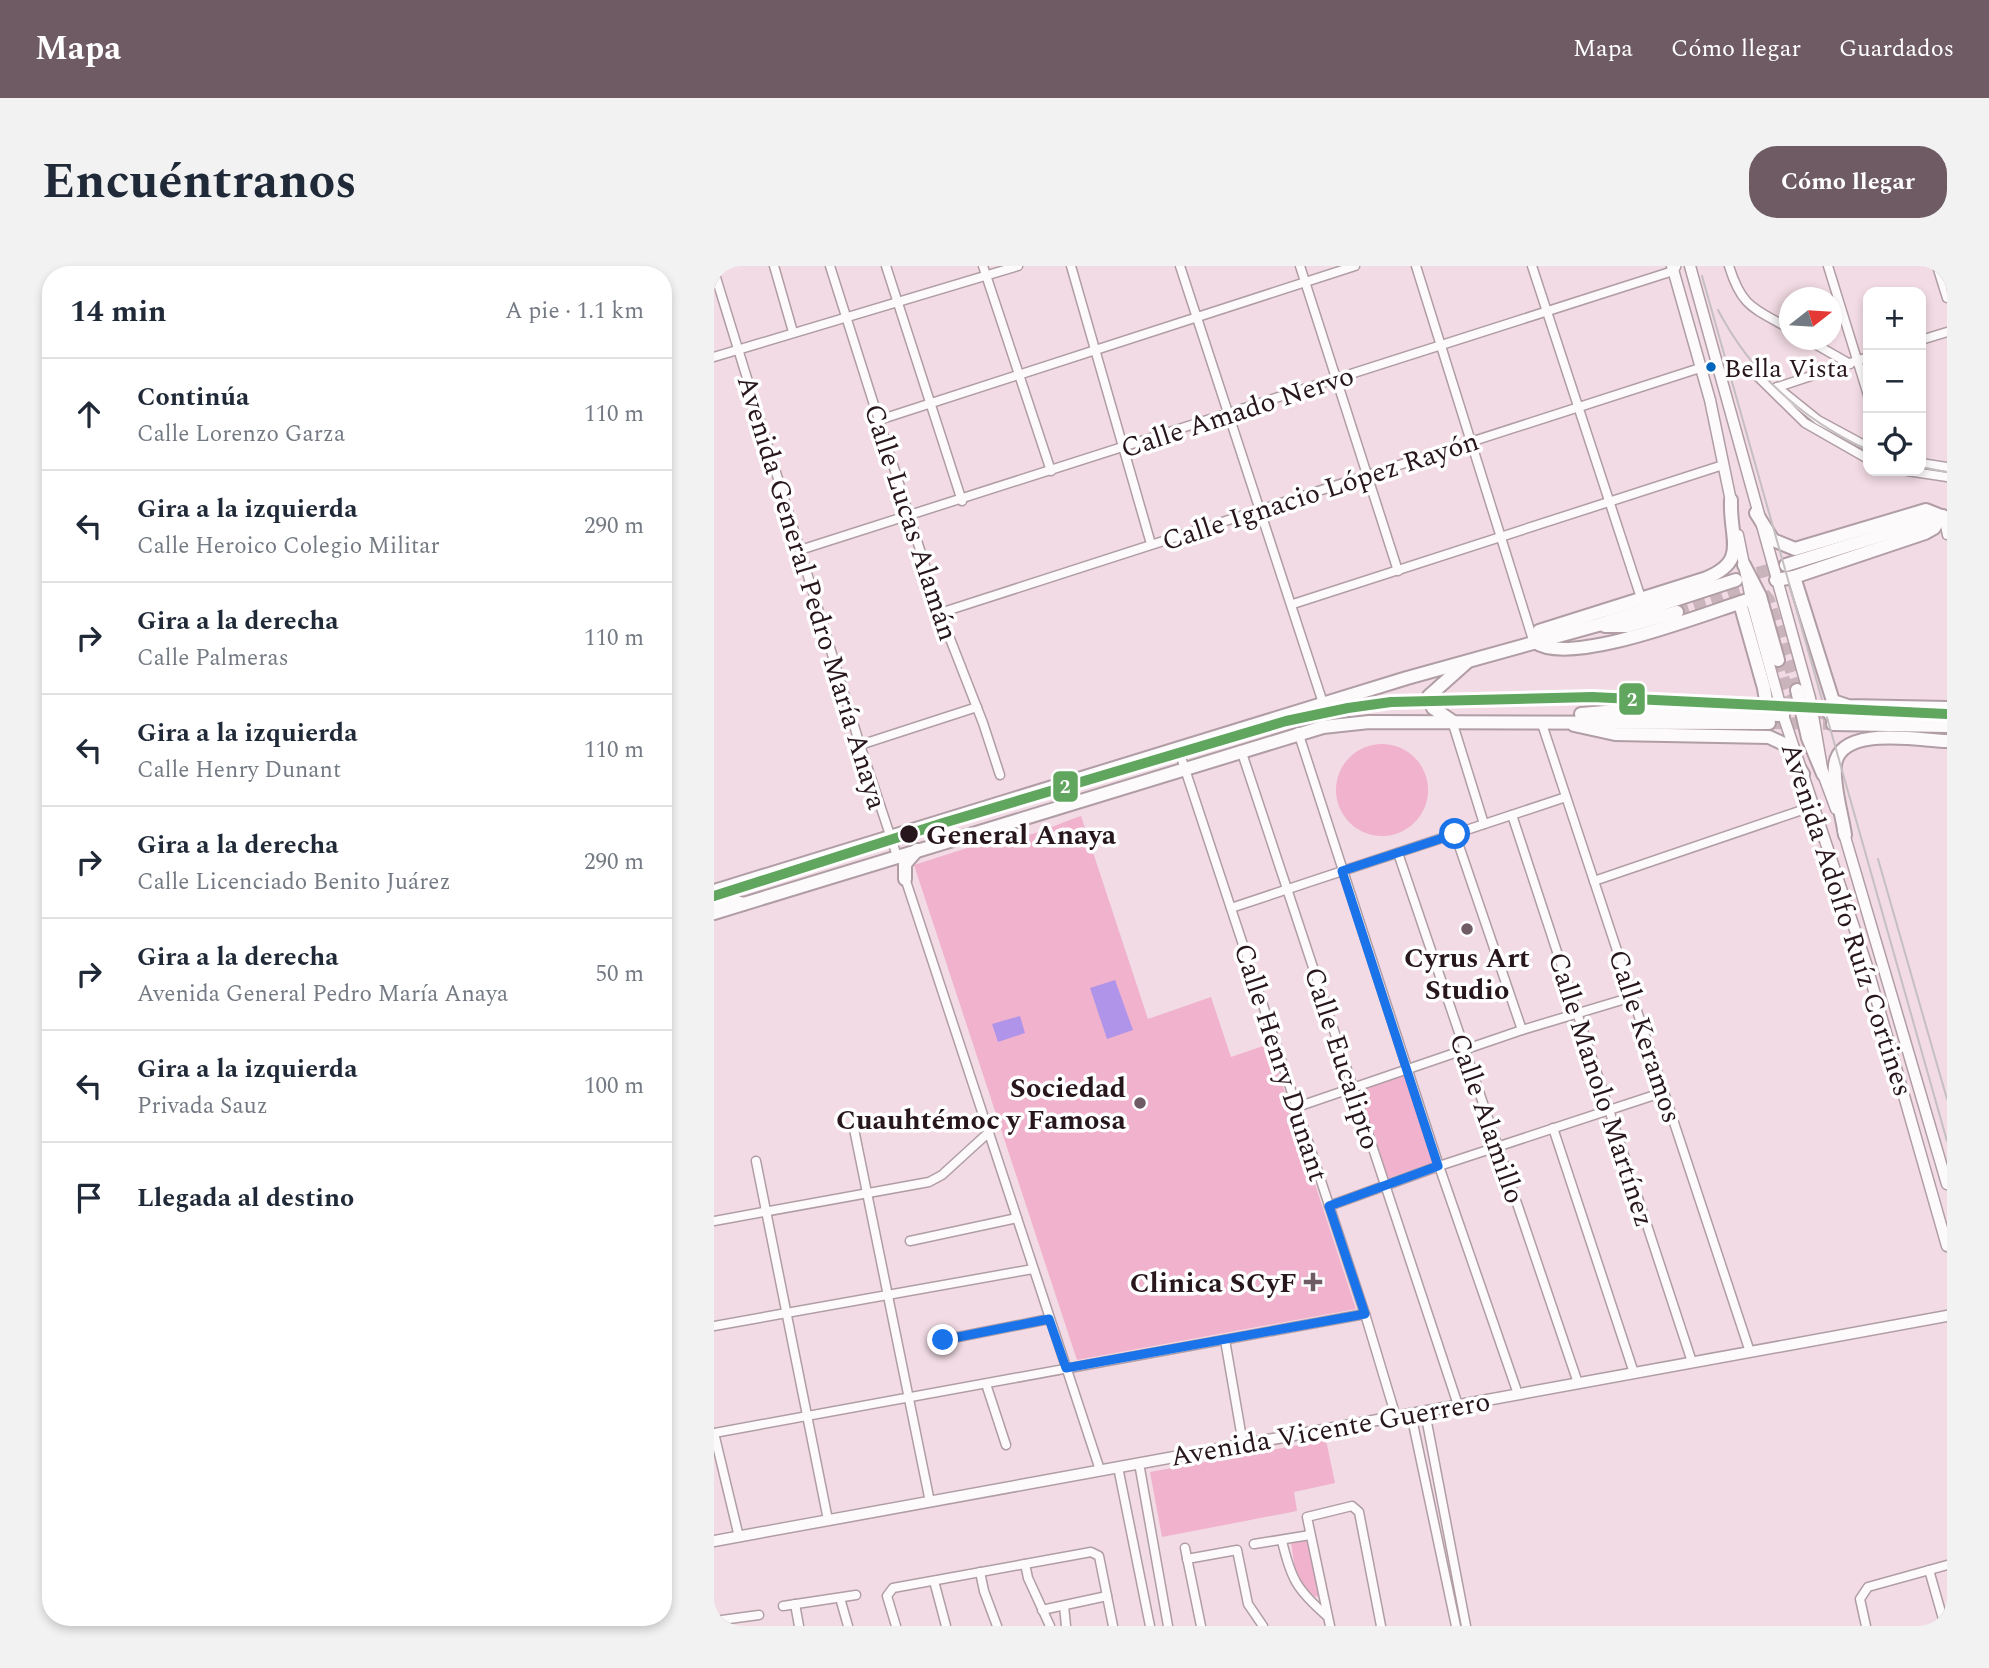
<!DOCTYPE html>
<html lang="es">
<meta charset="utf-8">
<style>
:root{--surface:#fff;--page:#f2f2f3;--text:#1f2937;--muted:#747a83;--line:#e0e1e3;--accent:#6f5b63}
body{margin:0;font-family:Spectral,serif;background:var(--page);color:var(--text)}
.controls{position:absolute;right:21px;top:21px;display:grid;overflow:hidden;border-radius:14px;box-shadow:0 4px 10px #0003}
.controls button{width:63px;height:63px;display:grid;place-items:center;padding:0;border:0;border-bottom:2px solid var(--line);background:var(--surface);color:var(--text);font:35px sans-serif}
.compass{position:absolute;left:1065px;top:21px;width:63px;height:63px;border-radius:50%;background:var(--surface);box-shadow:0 4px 10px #0003;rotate:73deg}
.stop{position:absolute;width:21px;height:21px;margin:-16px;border:5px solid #1a73e8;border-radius:50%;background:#fff}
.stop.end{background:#1a73e8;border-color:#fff;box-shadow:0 2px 7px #0008}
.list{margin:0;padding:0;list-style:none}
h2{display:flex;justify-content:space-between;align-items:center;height:91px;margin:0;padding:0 28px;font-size:30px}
h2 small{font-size:23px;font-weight:400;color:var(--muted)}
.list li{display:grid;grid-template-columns:46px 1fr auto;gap:21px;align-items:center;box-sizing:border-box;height:112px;padding:0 28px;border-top:2px solid var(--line)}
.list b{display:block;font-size:26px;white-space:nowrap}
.list p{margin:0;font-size:23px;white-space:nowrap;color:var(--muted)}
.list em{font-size:23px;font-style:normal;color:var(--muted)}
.icon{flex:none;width:38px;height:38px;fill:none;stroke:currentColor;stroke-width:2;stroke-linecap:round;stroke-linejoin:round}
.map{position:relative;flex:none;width:1233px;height:1360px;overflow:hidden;border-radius:28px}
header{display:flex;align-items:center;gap:42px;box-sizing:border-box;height:98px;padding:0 35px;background:var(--accent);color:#fff}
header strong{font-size:33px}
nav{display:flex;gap:38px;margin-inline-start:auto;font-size:24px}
.intro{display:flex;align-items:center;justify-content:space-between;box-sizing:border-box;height:168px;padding:0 42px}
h1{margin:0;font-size:49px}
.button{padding:18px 32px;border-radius:28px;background:var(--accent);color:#fff;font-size:24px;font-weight:700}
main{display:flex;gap:42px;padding:0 42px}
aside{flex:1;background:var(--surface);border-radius:28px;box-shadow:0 4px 10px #0003}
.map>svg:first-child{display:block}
.green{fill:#f0b2cc}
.water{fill:#b094e9}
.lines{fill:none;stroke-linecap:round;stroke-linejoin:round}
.highway-tunnel{stroke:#cab4bc;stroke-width:12;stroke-dasharray:12 6;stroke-linecap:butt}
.minor-casing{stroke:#b09da5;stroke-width:11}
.major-casing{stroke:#b09da5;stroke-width:13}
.highway-casing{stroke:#b09da5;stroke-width:16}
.minor{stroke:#fdfafb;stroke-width:8}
.major{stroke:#fdfafb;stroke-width:10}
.highway{stroke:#fdfafb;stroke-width:12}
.rail{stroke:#c5bfc1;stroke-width:2}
.metro-1-casing{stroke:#fff;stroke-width:16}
.metro-1{stroke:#61a65e;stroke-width:10}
.route{stroke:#1a73e8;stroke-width:9}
.bus-dot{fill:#0065bd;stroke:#fff;stroke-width:2.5}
.stop-dot{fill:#28161d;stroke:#fff;stroke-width:2.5}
.poi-dot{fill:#6f5b63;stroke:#fff;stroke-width:2.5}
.labels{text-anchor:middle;stroke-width:7;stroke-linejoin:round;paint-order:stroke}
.bus-label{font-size:26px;fill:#28161d;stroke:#fff;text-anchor:start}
.street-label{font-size:28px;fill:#28161d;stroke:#fff}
.stop-label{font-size:28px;font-weight:bold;fill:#28161d;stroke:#fff;text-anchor:start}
.poi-label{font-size:28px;font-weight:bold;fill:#28161d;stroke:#fff;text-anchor:end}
.line-badge{stroke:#fff;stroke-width:2.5}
.badge-label{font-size:19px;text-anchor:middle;font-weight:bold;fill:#fff}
</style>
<header>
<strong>Mapa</strong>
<nav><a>Mapa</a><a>Cómo llegar</a><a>Guardados</a></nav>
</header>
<div class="intro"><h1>Encuéntranos</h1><a class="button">Cómo llegar</a></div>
<main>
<aside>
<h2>14 min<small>A pie · 1.1 km</small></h2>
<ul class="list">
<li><svg class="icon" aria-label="ahead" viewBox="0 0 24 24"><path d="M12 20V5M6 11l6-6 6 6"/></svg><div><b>Continúa</b><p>Calle Lorenzo Garza</p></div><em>110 m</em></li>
<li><svg class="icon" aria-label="left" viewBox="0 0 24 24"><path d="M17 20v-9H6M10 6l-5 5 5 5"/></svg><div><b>Gira a la izquierda</b><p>Calle Heroico Colegio Militar</p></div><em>290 m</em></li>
<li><svg class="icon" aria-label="right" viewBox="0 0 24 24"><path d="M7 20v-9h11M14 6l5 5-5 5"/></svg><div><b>Gira a la derecha</b><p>Calle Palmeras</p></div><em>110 m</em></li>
<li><svg class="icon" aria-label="left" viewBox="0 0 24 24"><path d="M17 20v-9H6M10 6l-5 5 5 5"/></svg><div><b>Gira a la izquierda</b><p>Calle Henry Dunant</p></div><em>110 m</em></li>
<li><svg class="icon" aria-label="right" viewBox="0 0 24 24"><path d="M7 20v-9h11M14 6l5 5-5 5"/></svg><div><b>Gira a la derecha</b><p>Calle Licenciado Benito Juárez</p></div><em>290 m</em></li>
<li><svg class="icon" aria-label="right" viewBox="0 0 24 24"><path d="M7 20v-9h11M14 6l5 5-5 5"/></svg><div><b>Gira a la derecha</b><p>Avenida General Pedro María Anaya</p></div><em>50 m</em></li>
<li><svg class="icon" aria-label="left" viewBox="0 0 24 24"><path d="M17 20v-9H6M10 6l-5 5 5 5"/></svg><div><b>Gira a la izquierda</b><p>Privada Sauz</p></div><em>100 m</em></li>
<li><svg class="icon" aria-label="arrive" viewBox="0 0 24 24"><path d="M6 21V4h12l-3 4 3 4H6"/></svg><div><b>Llegada al destino</b></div></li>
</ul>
</aside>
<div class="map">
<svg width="1233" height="1360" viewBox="0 0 1233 1360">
<rect width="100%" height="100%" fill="#f2dbe4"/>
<g class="green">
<circle cx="668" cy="524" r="46"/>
<path d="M367 550 434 753 497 731 517 791 555 778 642 1043 363 1094 200 599 275 575C286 566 289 570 301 571 315 572 351 555 367 550Z"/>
<polygon points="693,807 721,896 672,913 642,823"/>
<polygon points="612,1174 621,1217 580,1226 583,1245 448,1271 436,1206"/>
<polygon points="594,1273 605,1330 601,1331 582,1312 577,1276"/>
</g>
<g class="water">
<polygon points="401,714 419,764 393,773 376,722"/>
<polygon points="306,750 311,767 284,776 278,758"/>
</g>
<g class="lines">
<g class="highway-tunnel">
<polyline points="1026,312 1072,299"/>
<polyline points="963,346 1028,326 1049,327 1055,334 1083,424"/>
<path d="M1064 394C1075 430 1075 444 1116 448"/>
<polyline points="1055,457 1119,458"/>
</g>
<defs>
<g id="minor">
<polyline points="60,0 79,66"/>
<polyline points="116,0 226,347 269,457 286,509"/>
<polyline points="172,0 248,235"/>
<polyline points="269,0 337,205"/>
<polyline points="357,0 437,278"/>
<polyline points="466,0 609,437"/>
<polyline points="586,0 684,305"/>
<polyline points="702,0 820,377"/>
<polyline points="818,0 927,332"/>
<path d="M1015 0C1028 42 1040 42 1076 63"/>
<polyline points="1114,0 1154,129"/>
<polyline points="1223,0 1233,32"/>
<polyline points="0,5 146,479 184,593"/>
<polyline points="1094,74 1136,98"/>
<polyline points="1207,74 1233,66"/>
<polyline points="0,91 304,0"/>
<polyline points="1035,102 1091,157 1154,193"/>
<polyline points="1063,121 1104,154 1154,181"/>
<polyline points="1061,122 1154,91"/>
<polyline points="165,154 641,0"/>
<polyline points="1207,197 1233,201"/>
<polyline points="1193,205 1233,211"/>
<polyline points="1229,250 1233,269"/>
<polyline points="86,284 959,5 962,1"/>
<polyline points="579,338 1009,199"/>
<polyline points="226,347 986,102"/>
<polyline points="738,455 770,558"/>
<polyline points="827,455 1036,1086"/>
<polyline points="584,466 725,900 804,1128"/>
<polyline points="146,479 263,441"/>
<polyline points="464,482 651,1048 682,1151"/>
<polyline points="527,484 744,1139"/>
<polyline points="798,549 978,1096"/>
<polyline points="741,568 808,764"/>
<polyline points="684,587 864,1117"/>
<polyline points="190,609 386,1204"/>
<polyline points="880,615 1100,540"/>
<polyline points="517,642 852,531"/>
<polyline points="583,841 808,764 918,731"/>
<polyline points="839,862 920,1107"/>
<polyline points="140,863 216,1236"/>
<polyline points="42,895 114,1254"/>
<polyline points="615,940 725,900 950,826"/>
<polyline points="0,955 215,916 228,909 274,867"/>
<polyline points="196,975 303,952"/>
<polyline points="0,1060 319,1003"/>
<polyline points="229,1074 335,1053"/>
<polyline points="511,1074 529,1178"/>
<polyline points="272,1118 292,1179"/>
<polyline points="711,1146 752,1360"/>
<polyline points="697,1148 742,1360"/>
<polyline points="0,1167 651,1048"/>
<polyline points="0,1167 25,1271"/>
<polyline points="425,1197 454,1360"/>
<polyline points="404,1201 436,1360"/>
<path d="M568 1275C577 1313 583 1324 613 1350"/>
<polyline points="540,1278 596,1269"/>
<polyline points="471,1282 487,1360"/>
<polyline points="473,1293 523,1284 534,1338 549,1360"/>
<polyline points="311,1298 314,1312 336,1360"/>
<polyline points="1215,1304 1231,1360"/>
<polyline points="266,1306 270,1325 283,1360"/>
<polyline points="220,1315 232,1360"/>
<polyline points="126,1332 134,1360"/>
<polyline points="81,1338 85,1360"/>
<polyline points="69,1340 142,1329"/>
<polyline points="350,1340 352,1360"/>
<polyline points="328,1344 393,1330"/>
<polyline points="0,1355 45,1349"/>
<polyline points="182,1360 173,1330 179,1322 377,1286 385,1290 399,1360"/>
<polyline points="616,1360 593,1251 638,1240 645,1246 667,1360"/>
<polyline points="1152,1360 1146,1333 1154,1321 1233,1299"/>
</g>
<g id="major">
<polyline points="958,0 996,134 1018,240"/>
<polyline points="976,0 1096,432 1109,508 1122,543"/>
<polyline points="1024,269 1037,333 1069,449 1152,697 1233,980"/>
<polyline points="1129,564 1233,918"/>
<polyline points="0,1275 1233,1050"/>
</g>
<g id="highway">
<path d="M1017 234C1015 273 1036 295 990 313L825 365 821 376C856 402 994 346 1037 333"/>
<polyline points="1042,247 1059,274 1081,283 1212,244 1227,250 1220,262 1211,267 1080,311 1062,314"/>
<polyline points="1030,299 1046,330 1064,394"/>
<polyline points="1072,299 1229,250"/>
<polyline points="1080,311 1119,435 1134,440 1233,442"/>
<polyline points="1026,337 1050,422 1054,448"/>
<polyline points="891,360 914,360 963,346"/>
<polyline points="1083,424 1094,472 1109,508"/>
<polyline points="867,448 903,445 1069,449"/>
<polyline points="1116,448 1166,451 1177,456"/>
<polyline points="738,455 719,442 715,430 752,397"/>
<polyline points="1119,458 1233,460"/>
<polyline points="860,459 901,468 1055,471 1070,478 1089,508"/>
<path d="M1131 569C1128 548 1119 521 1121 499 1126 459 1204 474 1233 475"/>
<polyline points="191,613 191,598 203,584"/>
<polyline points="0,625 693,412 884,359 1022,314"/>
<polyline points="0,635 14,633 29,638"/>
<polyline points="0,647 609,461 655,456 1055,457"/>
</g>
</defs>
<use href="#minor" class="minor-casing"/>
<use href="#major" class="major-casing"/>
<use href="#highway" class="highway-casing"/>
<use href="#minor" class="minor"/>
<use href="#major" class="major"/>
<use href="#highway" class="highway"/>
<g class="rail">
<polyline points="988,10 1233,875"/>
<path d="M1004 44C1037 107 1089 154 1154 184"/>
<polyline points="1207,201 1233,206"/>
<polyline points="1164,593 1233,833"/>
</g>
<defs>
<polyline id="metro-1" points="0,630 229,557 572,455 634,442 677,436 878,431 1233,448"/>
</defs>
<use href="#metro-1" class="metro-1-casing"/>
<use href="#metro-1" class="metro-1"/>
</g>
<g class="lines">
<polyline class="route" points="229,1074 335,1053 352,1102 651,1048 615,940 724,900 628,605 741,568"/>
</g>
<circle class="bus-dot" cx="997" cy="101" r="6"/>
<circle class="stop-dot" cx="195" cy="568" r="10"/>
<g class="poi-dot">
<circle cx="753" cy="663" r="7"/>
<circle cx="426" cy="837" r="7"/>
<path d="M595.5 1005.5h7v7h7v7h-7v7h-7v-7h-7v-7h7z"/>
</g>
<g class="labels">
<g class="bus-label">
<text x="1010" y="111">Bella Vista</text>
</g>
<g class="street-label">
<text transform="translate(523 145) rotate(-18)" y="10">Calle Amado Nervo</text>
<text transform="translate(606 224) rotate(-18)" y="10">Calle Ignacio López Rayón</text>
<text transform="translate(198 256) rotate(72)" y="10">Calle Lucas Alamán</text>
<text transform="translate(99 326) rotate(73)" y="10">Avenida General Pedro María Anaya</text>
<text transform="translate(1134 653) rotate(72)" y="10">Avenida Adolfo Ruíz Cortines</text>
<text transform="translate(932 770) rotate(72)" y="10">Calle Keramos</text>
<text transform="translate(629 792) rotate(72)" y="10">Calle Eucalipto</text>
<text transform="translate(568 796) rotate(72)" y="10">Calle Henry Dunant</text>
<text transform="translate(888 823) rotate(72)" y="10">Calle Manolo Martínez</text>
<text transform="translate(774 852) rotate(71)" y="10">Calle Alamillo</text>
<text transform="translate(616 1162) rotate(-10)" y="10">Avenida Vicente Guerrero</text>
</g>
<g class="stop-label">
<text x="212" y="578">General Anaya</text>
</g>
<g class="poi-label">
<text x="753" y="701" text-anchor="middle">Cyrus Art<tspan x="753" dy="32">Studio</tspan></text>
<text x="412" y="831">Sociedad<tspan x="412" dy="32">Cuauhtémoc y Famosa</tspan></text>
<text x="583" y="1026">Clinica SCyF</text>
</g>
</g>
<g class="line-badge">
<rect x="904" y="416" width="28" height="34" rx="7" fill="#61a65e"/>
<rect x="338" y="504" width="27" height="33" rx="7" fill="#61a65e"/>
</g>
<g class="badge-label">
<text x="918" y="440">2</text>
<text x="351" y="527">2</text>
</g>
</svg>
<div class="controls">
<button>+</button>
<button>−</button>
<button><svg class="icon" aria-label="locate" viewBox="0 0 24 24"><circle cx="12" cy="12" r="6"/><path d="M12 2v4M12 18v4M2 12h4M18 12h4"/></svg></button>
</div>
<svg class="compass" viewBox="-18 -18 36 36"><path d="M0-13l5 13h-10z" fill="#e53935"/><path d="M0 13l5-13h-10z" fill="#747a83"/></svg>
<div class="stop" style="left:741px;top:568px"></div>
<div class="stop end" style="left:229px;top:1074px"></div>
</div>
</main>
